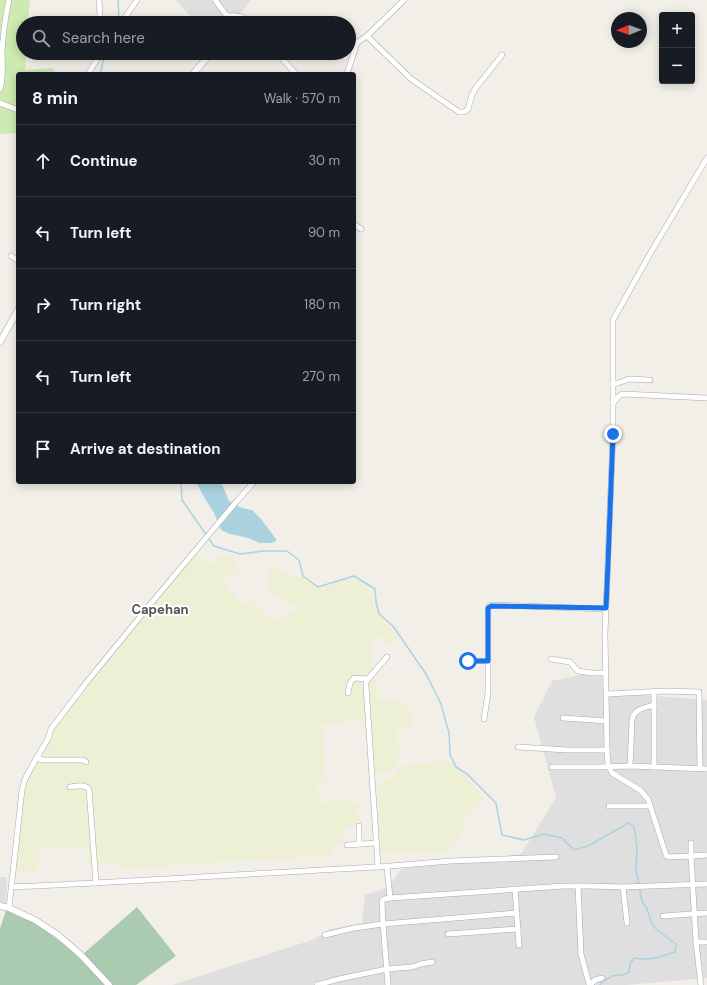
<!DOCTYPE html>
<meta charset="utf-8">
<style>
:root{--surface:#171b24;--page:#20242c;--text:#f1f3f6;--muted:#9ea1a6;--line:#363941}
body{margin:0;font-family:"DM Sans",sans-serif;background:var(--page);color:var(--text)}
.controls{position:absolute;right:12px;top:12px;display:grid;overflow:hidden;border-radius:4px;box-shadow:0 2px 10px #0003}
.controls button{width:36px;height:36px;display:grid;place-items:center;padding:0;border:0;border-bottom:1px solid var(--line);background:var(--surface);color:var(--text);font:20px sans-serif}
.compass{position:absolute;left:611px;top:12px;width:36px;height:36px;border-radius:50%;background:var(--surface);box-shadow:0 2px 10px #0003;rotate:269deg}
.stop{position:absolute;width:12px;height:12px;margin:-9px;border:3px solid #1a73e8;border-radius:50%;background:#fff}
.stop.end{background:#1a73e8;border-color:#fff;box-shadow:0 1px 4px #0008}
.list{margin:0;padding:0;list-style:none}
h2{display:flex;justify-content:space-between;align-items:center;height:52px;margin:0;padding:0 16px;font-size:17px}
h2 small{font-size:13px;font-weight:400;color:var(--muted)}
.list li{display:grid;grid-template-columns:26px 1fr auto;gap:12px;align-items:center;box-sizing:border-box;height:72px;padding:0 16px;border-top:1px solid var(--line)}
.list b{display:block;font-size:15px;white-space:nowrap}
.list em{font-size:13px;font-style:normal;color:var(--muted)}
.icon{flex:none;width:22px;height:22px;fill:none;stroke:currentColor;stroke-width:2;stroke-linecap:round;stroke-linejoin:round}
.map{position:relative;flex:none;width:707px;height:985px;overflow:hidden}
.search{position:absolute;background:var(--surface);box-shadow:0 2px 10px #0003;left:16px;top:16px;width:340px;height:44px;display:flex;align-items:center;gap:10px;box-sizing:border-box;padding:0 14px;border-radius:22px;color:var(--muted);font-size:15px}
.panel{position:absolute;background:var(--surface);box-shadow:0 2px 10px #0003;left:16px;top:72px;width:340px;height:412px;border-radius:4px}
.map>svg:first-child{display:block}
.residential{fill:#e0dfdf}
.farmland{fill:#eef0d5}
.grass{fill:#cdebb0}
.cemetery{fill:#aacbaf}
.water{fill:#aad3df}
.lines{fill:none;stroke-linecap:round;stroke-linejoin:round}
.stream{stroke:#aad3df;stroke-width:1.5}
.minor-casing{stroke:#a9a9a9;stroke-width:6}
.tertiary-casing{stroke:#a9a9a9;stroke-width:7}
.minor{stroke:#fff;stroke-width:5}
.tertiary{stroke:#fff;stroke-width:6}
.route{stroke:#1a73e8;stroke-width:5}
.labels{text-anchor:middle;stroke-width:4;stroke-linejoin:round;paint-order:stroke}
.quarter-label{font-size:13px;font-weight:bold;fill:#555;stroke:#fff}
</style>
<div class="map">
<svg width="707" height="985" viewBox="0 0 707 985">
<rect width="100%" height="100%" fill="#f2efe9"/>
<g class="residential">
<polygon points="176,0 251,0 232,23 196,23"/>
<polygon points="602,670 603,692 707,700 707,978 626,985 172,985 312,940 331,929 362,923 365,895 389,887 401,869 521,854 556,798 534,717 552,681"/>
<polygon points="0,877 7,877 6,903 0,902"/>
</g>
<g class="farmland">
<polygon points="196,553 209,566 219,556 232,556 239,573 219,576 242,606 253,600 270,618 284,618 299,608 267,589 269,579 268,569 278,566 281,573 302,577 319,588 354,578 372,590 375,612 393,630 398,638 394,643 391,645 377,636 375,639 372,640 370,654 371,663 373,668 379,701 399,699 398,706 408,703 412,726 396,729 400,753 398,755 398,761 391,770 386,772 373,775 368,721 322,723 325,779 317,781 320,803 343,799 358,805 359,824 343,828 343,843 332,844 332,856 204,863 124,870 120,864 88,864 87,847 39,848 38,873 15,872 22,805 24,797 26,782 38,758 52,738 53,729 115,653 169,584"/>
<polygon points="443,760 457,766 484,798 479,806 468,813 462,829 450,852 380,853 377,783 392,778 401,766 413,766"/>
</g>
<polygon class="grass" points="0,0 30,0 28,23 23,23 23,53 26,53 25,70 53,68 56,74 18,74 18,133 0,134"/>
<g class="cemetery">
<polygon points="137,907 176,956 136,985 112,985 82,955"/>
<polygon points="6,910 34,922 70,949 106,985 0,985 0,929"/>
</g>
<polygon class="water" points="196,482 221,482 229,501 242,508 252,510 261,519 276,539 276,541 271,543 260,543 248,538 230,534 221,530 214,513 204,497"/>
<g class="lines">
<g class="stream">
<polyline points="118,0 119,19"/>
<polyline points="100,74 104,58 108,53"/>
<path d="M181 482 182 500 214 546 240 554 263 551H287L299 560 303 576 318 587 354 576 375 589 376 602 379 614 393 626 426 674 441 704 449 733 450 755 456 767 467 774 496 803 502 835 524 840 544 834 562 838 574 850 588 846 629 823 634 827 637 846 636 870 642 901 647 909 652 924 657 930 676 944 675 952C660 957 650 961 634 958L630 964 629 972 623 975 612 976 602 982 600 985"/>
</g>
<defs>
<g id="minor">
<polyline points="99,0 100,16 102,23"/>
<path d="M215 0 227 16C237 15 243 16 250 23"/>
<polyline points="121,23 126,16 137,0"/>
<polyline points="367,36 410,78 443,101 459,112 464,112 468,109 472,95 475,89 502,55"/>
<polyline points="277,53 296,74"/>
<polyline points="88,74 101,53"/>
<polyline points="347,74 356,46 358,42 367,36 404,0"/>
<path d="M0 89C4 77 2 65 2 52 3 34 5 18 9 0"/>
<polyline points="0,103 18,110"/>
<polyline points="354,224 361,229"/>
<polyline points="11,256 18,261"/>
<polyline points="613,384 618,383 629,379 650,380"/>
<polyline points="613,403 620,395 624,394 707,398"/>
<polyline points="387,657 368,679 366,682 366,686 378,867 451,861 556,857"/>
<polyline points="551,659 570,662 578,671 592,673 606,673"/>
<polyline points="468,661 488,661"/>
<polyline points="654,692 654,767"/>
<polyline points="348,693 350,683 354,678 368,679"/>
<polyline points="607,694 666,691 699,692 700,769"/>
<polyline points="563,718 607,721"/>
<polyline points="484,719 488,693 488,610 489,606 493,605 606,609"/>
<polyline points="518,747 567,750 607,750"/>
<polyline points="37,757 42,760 83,760 86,762"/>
<path d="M630 766 632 721C633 709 644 708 654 705"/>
<polyline points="552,767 599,767 630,766 707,769"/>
<path d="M70 787C76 786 85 784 89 789L96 883"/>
<polyline points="609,806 650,806"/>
<polyline points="359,826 359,844"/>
<polyline points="691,843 691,856 707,855"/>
<polyline points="347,845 376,843"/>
<polyline points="387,867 390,898 384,899 382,901 383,924 388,985"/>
<polyline points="578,886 581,954 589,984 591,984 595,980 602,978"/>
<path d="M11 887C133 882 256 873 378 867"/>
<polyline points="623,887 627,923"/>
<polyline points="515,889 519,945"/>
<polyline points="390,898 564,886 589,886 623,887 707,884"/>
<polyline points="9,908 22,790 25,779 36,759 48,739 51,729 86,683 153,601 237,501 254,482"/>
<polyline points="663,916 707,913"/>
<polyline points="448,934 518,929"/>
<polyline points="325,935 354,928 383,924 517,913"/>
<polyline points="696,942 707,942"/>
<polyline points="317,985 339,979 387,969 412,967 421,964 432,962"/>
<polyline points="701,985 696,942 691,856 668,857 666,855 648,799 640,790 612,773 608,765 607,750 605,633 613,434 613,320 651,252 707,158"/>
</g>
<g id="tertiary">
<polyline points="227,16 228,23"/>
<polyline points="193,74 211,53"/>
<polyline points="0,342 18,310"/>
<polyline points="0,906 9,908 35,920 58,935 81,955 109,985"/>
</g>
</defs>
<use href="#minor" class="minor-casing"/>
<use href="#tertiary" class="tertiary-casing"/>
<use href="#minor" class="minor"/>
<use href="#tertiary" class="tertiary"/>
</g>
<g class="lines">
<polyline class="route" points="468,661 488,661 488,608 491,606 606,608 608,563 613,434"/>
</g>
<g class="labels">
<g class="quarter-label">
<text x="160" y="614">Capehan</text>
</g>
</g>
</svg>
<div class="controls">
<button>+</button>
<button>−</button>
</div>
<svg class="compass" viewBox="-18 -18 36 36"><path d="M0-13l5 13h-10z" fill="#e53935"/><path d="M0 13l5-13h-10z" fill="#9ea1a6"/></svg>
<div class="stop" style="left:468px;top:661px"></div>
<div class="stop end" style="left:613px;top:434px"></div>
<div class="search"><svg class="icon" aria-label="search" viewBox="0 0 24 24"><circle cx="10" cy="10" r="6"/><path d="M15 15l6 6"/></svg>Search here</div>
<section class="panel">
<h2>8 min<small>Walk · 570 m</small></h2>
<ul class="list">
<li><svg class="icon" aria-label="ahead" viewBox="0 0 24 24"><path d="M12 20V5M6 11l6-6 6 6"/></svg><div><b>Continue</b></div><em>30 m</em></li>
<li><svg class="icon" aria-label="left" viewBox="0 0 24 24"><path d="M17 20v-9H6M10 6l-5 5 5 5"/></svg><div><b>Turn left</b></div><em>90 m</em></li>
<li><svg class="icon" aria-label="right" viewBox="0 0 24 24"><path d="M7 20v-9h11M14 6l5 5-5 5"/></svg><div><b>Turn right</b></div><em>180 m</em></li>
<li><svg class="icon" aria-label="left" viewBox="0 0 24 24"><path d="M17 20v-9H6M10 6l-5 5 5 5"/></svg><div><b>Turn left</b></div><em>270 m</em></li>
<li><svg class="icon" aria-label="arrive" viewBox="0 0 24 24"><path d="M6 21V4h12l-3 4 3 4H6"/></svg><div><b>Arrive at destination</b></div></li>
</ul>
</section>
</div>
